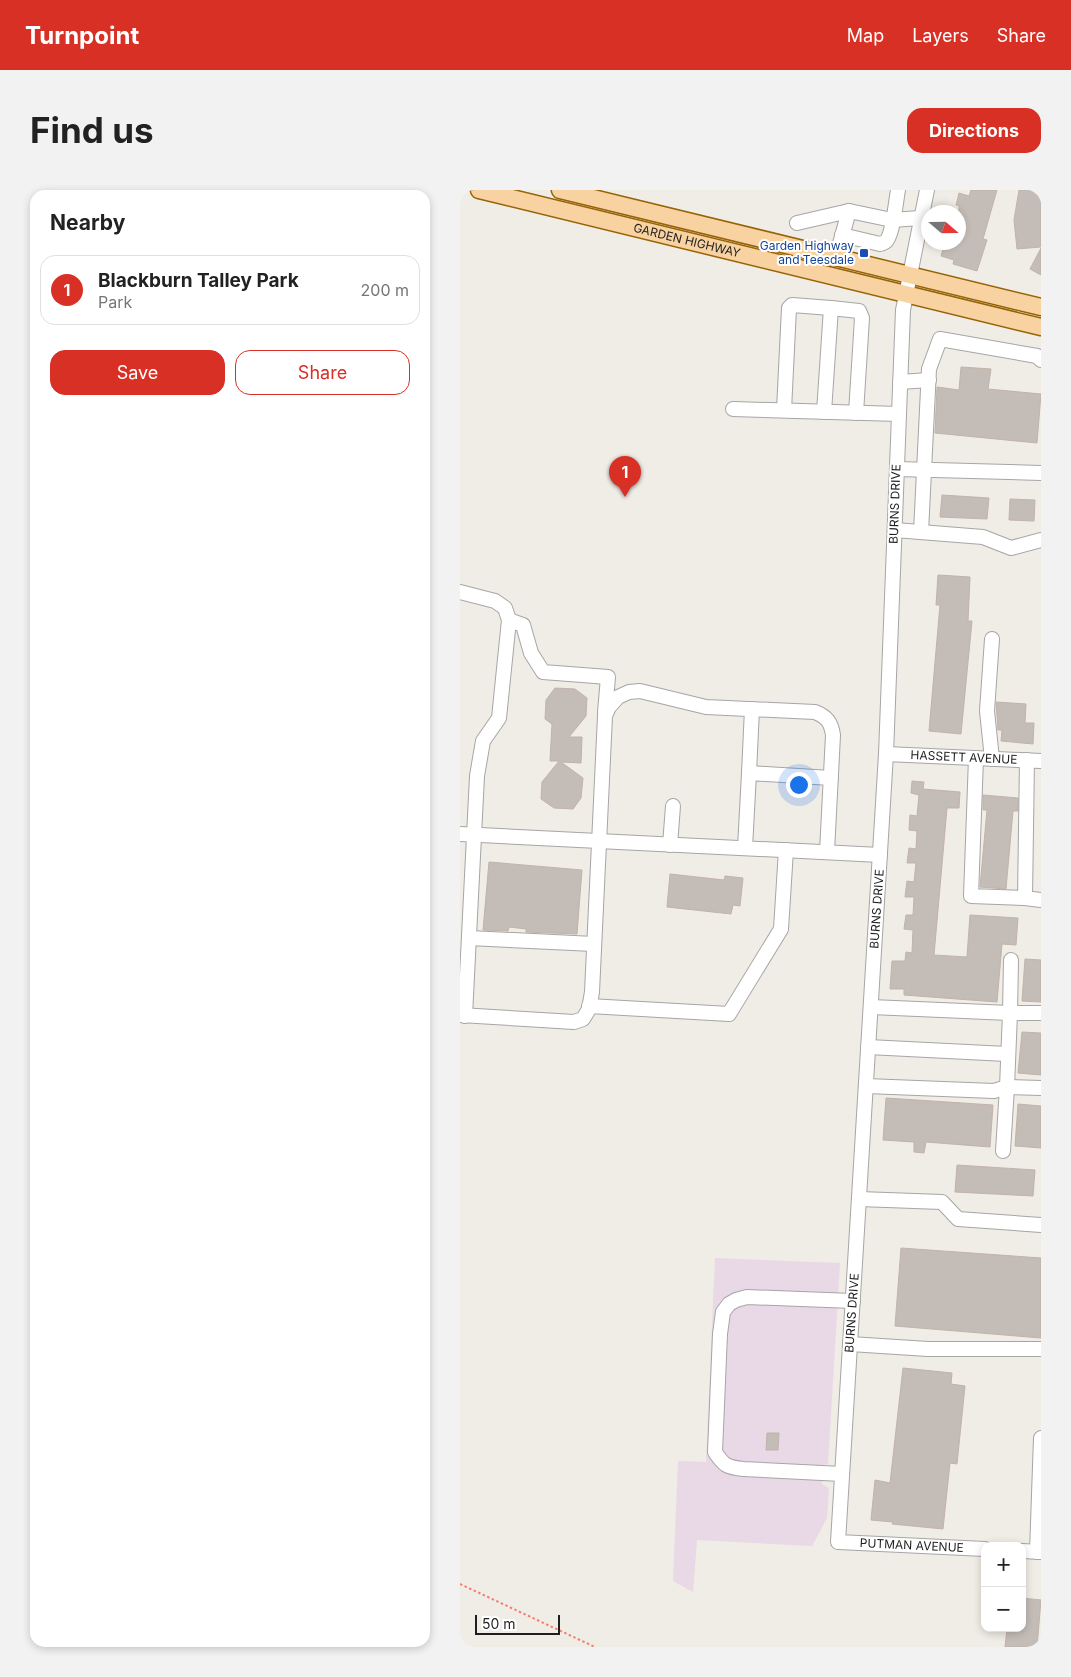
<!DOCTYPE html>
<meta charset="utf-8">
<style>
:root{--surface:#fff;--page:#f2f2f2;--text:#222;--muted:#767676;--line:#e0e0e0;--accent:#d93025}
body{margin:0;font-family:Inter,sans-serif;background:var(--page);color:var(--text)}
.controls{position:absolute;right:15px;bottom:15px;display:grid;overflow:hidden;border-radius:10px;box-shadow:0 2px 8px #0003}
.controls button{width:45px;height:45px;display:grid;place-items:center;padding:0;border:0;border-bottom:1px solid var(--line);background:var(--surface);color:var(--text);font:25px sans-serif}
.compass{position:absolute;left:461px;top:15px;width:45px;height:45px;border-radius:50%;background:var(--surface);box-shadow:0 2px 8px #0003;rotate:110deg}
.scale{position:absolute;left:15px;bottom:12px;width:85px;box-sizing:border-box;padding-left:5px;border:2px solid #1f1f1f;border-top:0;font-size:14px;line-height:18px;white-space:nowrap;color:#1f1f1f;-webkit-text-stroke:4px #fff;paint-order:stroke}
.you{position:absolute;left:338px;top:594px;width:18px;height:18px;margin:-12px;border:4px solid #fff;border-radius:50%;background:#1a73e8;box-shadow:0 0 0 8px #1a73e833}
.badge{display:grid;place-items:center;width:32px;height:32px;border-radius:50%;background:var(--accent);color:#fff;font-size:16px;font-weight:700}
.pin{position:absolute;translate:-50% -41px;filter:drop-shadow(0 1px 2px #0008)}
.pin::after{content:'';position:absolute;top:26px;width:18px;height:15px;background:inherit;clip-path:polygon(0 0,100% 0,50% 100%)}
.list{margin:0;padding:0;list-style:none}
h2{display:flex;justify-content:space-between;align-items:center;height:65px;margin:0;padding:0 20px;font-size:21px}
h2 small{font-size:16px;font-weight:400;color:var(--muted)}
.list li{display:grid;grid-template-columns:32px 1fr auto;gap:15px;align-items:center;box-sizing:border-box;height:70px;margin:0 10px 10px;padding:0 10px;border:1px solid var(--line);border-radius:15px}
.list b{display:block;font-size:19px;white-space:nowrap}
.list p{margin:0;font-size:16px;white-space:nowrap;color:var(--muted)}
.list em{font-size:16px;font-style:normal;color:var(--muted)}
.actions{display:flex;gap:10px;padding:15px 20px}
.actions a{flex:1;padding:11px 0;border:1px solid var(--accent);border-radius:15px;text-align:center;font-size:18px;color:var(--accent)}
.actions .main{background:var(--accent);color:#fff}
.map{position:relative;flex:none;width:581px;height:1457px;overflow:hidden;border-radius:15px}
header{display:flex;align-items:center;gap:30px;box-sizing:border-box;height:70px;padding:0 25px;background:var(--accent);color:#fff}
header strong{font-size:24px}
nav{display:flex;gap:28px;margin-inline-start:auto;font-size:18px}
.intro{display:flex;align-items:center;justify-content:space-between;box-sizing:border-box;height:120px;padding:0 30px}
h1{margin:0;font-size:35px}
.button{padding:12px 22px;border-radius:15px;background:var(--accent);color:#fff;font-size:18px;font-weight:700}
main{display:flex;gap:30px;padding:0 30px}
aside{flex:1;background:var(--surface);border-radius:15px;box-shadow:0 2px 8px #0003}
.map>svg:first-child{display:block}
.industrial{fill:#e9d8e6}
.building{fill:#c4bcb6;stroke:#c1b3a9}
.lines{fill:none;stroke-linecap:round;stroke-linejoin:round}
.minor-casing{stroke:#a6a6a6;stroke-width:16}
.major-casing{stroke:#966305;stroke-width:19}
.path{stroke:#f57d72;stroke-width:2;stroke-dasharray:2.5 2.5;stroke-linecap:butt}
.minor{stroke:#fff;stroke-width:14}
.major{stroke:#f9d2a2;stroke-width:16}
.transit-dot{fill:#1a4fb4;stroke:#fff;stroke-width:2}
.labels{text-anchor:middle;stroke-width:4;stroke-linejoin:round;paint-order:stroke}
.street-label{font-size:12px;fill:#1f1f1f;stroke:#fff}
.transit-label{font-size:12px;fill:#164399;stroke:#fff;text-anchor:end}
</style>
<header>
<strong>Turnpoint</strong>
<nav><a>Map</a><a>Layers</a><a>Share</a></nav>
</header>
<div class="intro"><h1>Find us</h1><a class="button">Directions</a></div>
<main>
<aside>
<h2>Nearby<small></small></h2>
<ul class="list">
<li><span class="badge">1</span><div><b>Blackburn Talley Park</b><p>Park</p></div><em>200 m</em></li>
</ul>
<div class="actions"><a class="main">Save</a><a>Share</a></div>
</aside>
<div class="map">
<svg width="581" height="1457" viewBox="0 0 581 1457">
<rect width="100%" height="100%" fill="#f0ece6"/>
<polygon class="industrial" points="255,1068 380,1073 368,1274 364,1275 362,1294 369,1298 367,1328 352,1356 237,1350 233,1402 213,1391 218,1271 246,1272"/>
<g class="building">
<polygon points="511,0 537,0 523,49 527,50 517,81 493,74 494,70 481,66 485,52 498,52 499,16 496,15 499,3 509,6"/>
<polygon points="559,0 581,0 581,57 557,59 554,30"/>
<polygon points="581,58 581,85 570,79"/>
<polygon points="501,177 531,179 528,199 581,204 577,253 475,243 477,197 499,200"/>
<polygon points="482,305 529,308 527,329 480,327"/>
<polygon points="550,309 575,310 574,331 549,330"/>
<polygon points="478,385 510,387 508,431 512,431 501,544 469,541 480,415 476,415"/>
<polygon points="95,498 115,499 127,508 126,526 109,547 122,547 121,573 101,572 123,588 121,608 113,619 94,618 81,609 82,592 99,571 90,571 92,534 85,529 86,510"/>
<polygon points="536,512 566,514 565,533 574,533 573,554 541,551 542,540 538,540"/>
<polygon points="452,591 464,592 463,599 500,602 499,618 487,618 474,765 507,767 510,725 558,728 556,755 542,754 537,812 444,805 444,799 430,799 432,771 445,771 446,762 452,763 453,740 444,739 446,725 453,725 454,707 445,707 447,691 454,692 456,673 447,673 449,658 456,659 457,641 449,640 450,625 457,626 459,605 451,603"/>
<polygon points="523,605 558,608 558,621 553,621 546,699 520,697 527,620 523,620"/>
<polygon points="29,672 122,680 117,744 66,742 66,739 49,737 48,741 23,740"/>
<polygon points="210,684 264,690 265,686 283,688 280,716 273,715 271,724 207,717"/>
<polygon points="565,769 581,770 581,812 562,811"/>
<polygon points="562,842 581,843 581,885 558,883"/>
<polygon points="426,908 533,915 530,957 466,952 464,963 454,962 454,952 423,950"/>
<polygon points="558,914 581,916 581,958 555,956"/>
<polygon points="497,975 575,980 573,1006 495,1002"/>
<polygon points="441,1058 581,1068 581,1148 435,1136"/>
<polygon points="443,1178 492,1183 491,1194 505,1196 497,1274 490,1273 483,1339 432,1334 433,1332 411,1330 415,1290 430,1293"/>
<polygon points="307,1243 319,1243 318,1260 306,1260"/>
<polygon points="562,1408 581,1410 577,1457 545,1457 547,1438 562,1438"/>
</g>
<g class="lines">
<defs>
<g id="minor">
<path id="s1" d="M467 0 443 120 426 564 378 1352 525 1359"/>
<polyline points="389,21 432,30 460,28"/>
<polyline points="337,33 389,21 376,68"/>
<path d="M382 45 420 54C423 53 425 53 427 50 433 42 436 11 438 0"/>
<polyline points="371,118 399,121 402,128 396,223"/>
<polyline points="440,192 469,190"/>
<polyline points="273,219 439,224"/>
<polyline points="324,220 329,118 332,115 371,118 364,222"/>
<polyline points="437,279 581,283"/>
<polyline points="435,340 523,347 551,358 581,350"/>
<polyline points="461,342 469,179 480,149 577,166 581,170"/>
<polyline points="0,402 35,411 45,418 49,430"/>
<path id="s2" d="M426 564 581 571"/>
<polyline points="516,568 511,706 565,708"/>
<polyline points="532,569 527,521 532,449"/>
<polyline points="567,570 565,708 581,710"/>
<polyline points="289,583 292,519"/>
<polyline points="0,644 420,665"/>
<polyline points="210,655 213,616"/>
<polyline points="285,658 289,583 371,588"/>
<polyline points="9,748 134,754"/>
<polyline points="551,770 550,823 581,823"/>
<polyline points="129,816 269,824 321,739 326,660"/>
<path d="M0 825 114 832 123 829 129 819 132 802 145 526 149 517 158 507 169 502 180 501 246 517 355 522C367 527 371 532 373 545L367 662"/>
<polyline points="5,826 17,586 23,551 39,528 49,430 63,435 71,463 83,482 148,487 145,522"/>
<polyline points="408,857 547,864"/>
<polyline points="406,896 534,901 547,897 550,823 411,817"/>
<polyline points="543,961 547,897 581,898"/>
<polyline points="399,1009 482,1012 498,1029 581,1035"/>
<polyline points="390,1154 468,1159 581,1159"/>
<path d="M382 1284 283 1279C267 1277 264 1276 255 1262L260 1144 263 1122 269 1114 276 1110 287 1107 393 1111"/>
<polyline points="562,1361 581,1362"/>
<polyline points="577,1362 581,1248"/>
</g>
<g id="major">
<path id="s3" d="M19 0 581 137"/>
<polyline points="100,0 581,117"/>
</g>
</defs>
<use href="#minor" class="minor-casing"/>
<use href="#major" class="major-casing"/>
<polyline class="path" points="0,1394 135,1457"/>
<use href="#minor" class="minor"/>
<use href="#major" class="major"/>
</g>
<rect class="transit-dot" x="399" y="58" width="10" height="10" rx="2.5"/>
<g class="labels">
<g class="street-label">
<text dy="4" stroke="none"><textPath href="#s3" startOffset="214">GARDEN HIGHWAY</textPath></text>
<text transform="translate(435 314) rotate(-88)" y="4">BURNS DRIVE</text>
<text dy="4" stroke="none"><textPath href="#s2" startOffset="78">HASSETT AVENUE</textPath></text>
<text transform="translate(417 719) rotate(-86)" y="4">BURNS DRIVE</text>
<text transform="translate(392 1123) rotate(-86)" y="4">BURNS DRIVE</text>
<text dy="4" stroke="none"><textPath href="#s1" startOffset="1430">PUTMAN AVENUE</textPath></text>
</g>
<g class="transit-label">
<text x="394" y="60">Garden Highway<tspan x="394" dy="14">and Teesdale</tspan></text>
</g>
</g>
</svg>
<div class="controls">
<button>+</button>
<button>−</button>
</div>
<svg class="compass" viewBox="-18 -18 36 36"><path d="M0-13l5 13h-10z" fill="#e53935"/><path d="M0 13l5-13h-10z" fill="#767676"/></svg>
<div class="scale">50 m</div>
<div class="you"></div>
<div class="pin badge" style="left:165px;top:307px">1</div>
</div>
</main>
